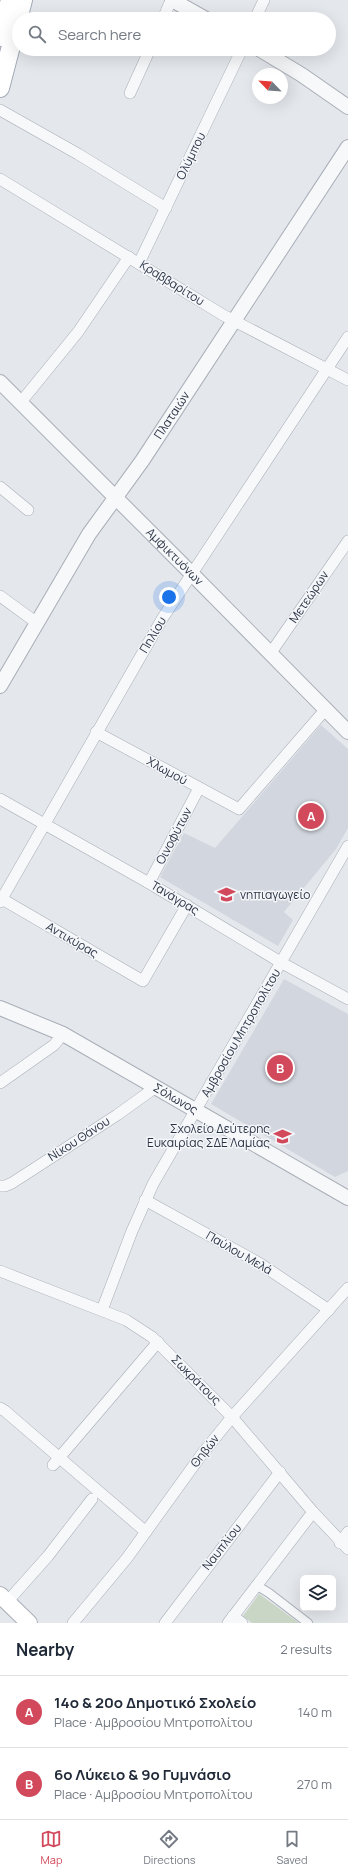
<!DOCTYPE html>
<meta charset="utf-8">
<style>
:root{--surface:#fff;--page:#f2f2f3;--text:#1f2937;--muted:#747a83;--line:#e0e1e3;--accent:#d1495b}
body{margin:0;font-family:Manrope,sans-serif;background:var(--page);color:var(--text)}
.controls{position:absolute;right:12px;bottom:12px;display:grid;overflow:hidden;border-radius:6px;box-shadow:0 4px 16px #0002}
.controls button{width:36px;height:36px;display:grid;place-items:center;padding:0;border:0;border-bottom:1px solid var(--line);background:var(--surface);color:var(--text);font:20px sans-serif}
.compass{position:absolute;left:252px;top:68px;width:36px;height:36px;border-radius:50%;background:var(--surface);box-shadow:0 4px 16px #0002;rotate:295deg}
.you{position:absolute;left:169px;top:597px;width:14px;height:14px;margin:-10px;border:3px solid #fff;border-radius:50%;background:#1a73e8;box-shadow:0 0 0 6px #1a73e833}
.badge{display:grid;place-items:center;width:26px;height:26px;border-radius:50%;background:var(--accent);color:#fff;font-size:13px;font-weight:700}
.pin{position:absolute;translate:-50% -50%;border:2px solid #fff;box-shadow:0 1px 4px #0006}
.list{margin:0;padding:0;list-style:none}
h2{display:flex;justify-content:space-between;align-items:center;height:52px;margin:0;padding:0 16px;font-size:17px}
h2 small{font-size:13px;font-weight:400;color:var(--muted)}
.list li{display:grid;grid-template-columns:26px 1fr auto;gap:12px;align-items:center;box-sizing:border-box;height:72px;padding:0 16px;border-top:1px solid var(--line)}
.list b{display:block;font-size:15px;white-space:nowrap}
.list p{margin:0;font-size:13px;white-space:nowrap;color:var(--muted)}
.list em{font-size:13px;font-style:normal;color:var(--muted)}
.icon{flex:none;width:22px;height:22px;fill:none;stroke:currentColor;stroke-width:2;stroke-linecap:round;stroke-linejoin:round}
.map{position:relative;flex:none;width:348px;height:1623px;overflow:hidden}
.search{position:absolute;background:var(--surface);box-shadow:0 4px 16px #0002;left:12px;right:12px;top:12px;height:44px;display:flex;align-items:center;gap:10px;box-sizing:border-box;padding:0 14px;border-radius:22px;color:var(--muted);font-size:15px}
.sheet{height:196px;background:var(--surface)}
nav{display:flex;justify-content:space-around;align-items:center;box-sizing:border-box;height:56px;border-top:1px solid var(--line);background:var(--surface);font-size:11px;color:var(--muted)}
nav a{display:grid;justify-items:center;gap:2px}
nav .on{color:var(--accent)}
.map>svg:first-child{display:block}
.built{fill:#d2d6de}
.green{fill:#c9d6c5}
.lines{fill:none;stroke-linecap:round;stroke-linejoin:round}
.pedestrian-casing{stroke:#a9aeb7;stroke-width:10}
.minor-casing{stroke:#a9aeb7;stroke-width:12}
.tertiary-casing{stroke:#a9aeb7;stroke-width:16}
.secondary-casing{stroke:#a9aeb7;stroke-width:18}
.primary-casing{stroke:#a3abb8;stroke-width:20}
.pedestrian{stroke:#f7f8fa;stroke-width:8}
.minor{stroke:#f7f8fa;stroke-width:11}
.tertiary{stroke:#f7f8fa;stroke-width:14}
.secondary{stroke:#fff;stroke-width:16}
.primary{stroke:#fff;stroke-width:18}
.labels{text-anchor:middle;stroke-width:3;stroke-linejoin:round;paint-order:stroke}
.street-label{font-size:12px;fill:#2b3445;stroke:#f4f6f9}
.poi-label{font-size:12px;fill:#2b3445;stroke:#f4f6f9;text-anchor:start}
</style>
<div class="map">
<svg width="348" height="1623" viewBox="0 0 348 1623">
<rect width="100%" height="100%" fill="#e4e7ec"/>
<g class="built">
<polygon points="321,725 348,749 348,828 336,849 284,912 293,920 278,946 160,877 184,833 215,848"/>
<polygon points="284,979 348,1014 348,1171 335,1177 211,1104"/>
</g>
<polygon class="green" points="259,1594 299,1623 252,1623 243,1616"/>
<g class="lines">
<defs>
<polyline id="pedestrian" points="256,1585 269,1593 308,1623"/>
<g id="minor">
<polyline points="163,19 171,0"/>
<polyline points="255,19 264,0"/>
<polyline points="130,93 150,49"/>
<polyline points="0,110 78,154 166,208"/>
<polyline points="0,179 223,315 348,380"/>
<polyline points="139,263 242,49"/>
<polyline points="21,402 78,332 129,257"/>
<polyline points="0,487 28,510"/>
<polyline points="0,596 37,623"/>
<polyline points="270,654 348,541"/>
<polyline points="96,732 239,809 325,710"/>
<polyline points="0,799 149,883 282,963 348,999"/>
<polyline points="149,883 199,788"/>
<polyline points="2,899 143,981 187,905"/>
<polyline points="0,902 162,619 348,337"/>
<polyline points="0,1083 54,1045 63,1034"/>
<polyline points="0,1186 5,1186 12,1183 117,1115 156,1087"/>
<polyline points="145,1200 259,1263 329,1310"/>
<polyline points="0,1271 126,1320 152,1337 232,1417 313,1512 348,1549"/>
<polyline points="102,1310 132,1231 153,1184 348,846"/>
<polyline points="0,1408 5,1411 146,1532"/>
<polyline points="53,1465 158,1342"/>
<polyline points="340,1543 348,1532"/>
<polyline points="7,1602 48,1556 92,1499"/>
<polyline points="233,1616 242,1623"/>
<polyline points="73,1623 127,1558 202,1454 232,1417 348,1288"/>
<polyline points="165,1623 280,1472"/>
<polyline points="228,1623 313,1512"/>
</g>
<g id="tertiary">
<polyline points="172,0 206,19"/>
<polyline points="259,49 302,75 348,107"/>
<path id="s1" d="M0 382 191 573 348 732"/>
<path id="s2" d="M0 686 89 534 142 461 348 147"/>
<path id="s3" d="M0 1008 63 1034 348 1198"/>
</g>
<polyline id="secondary" points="0,1595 29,1623"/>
<g id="primary">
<polyline points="0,37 10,0"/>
<polyline points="0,88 23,0"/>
</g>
</defs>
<use href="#pedestrian" class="pedestrian-casing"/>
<use href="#minor" class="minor-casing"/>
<use href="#tertiary" class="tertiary-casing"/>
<use href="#secondary" class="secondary-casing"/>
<use href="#primary" class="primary-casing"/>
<use href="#pedestrian" class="pedestrian"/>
<use href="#minor" class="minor"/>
<use href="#tertiary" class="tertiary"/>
<use href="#secondary" class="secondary"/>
<use href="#primary" class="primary"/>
</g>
<defs>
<symbol id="school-bare" viewBox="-9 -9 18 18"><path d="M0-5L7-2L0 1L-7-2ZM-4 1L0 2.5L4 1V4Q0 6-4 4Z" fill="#d1495b" stroke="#f4f6f9" stroke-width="2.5" paint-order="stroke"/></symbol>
</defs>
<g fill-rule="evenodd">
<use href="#school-bare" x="214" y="882" width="25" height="25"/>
<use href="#school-bare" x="270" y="1124" width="25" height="25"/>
</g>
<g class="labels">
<g class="street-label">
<text transform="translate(191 156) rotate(-64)" y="4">Ολύμπου</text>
<text transform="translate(172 283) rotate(32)" y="4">Κραββαρίτου</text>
<text dy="4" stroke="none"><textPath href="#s2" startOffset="321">Πλαταιών</textPath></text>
<text dy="4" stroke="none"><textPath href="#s1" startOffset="247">Αμφικτυόνων</textPath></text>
<text transform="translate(309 597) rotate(-56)" y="4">Μετεώρων</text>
<text transform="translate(153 635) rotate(-59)" y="4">Πηλίου</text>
<text transform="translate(167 771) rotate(29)" y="4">Χλωμού</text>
<text transform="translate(174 836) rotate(-62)" y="4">Οινοφύτων</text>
<text transform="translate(175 898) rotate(31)" y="4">Τανάγρας</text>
<text transform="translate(72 940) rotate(30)" y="4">Αντικύρας</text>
<text transform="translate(241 1033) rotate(-60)" y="4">Αμβροσίου Μητροπολίτου</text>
<text dy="4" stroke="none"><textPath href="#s3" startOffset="198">Σόλωνος</textPath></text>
<text transform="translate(79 1139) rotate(-33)" y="4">Νίκου Θάνου</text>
<text transform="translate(239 1253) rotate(30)" y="4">Παύλου Μελά</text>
<text transform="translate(196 1380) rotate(45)" y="4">Σωκράτους</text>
<text transform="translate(205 1451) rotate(-52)" y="4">Θηβών</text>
<text transform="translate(222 1547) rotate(-52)" y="4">Ναυπλίου</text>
</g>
<g class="poi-label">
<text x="240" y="899">νηπιαγωγείο</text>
<text x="270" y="1133" text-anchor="end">Σχολείο Δεύτερης<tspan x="270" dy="14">Ευκαιρίας ΣΔΕ Λαμίας</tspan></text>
</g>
</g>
</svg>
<div class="controls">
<button><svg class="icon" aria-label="layers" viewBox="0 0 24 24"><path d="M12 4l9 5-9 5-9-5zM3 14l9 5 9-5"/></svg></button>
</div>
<svg class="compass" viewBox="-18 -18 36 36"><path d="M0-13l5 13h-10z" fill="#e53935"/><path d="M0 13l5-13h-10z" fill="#747a83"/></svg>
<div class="you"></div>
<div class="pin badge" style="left:311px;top:816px">A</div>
<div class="pin badge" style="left:280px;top:1068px">B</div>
<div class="search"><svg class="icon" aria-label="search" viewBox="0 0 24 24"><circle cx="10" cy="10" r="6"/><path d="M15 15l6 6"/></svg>Search here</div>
</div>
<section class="sheet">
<h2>Nearby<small>2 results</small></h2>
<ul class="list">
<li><span class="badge">A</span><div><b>14ο &amp; 20ο Δημοτικό Σχολείο</b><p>Place · Αμβροσίου Μητροπολίτου</p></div><em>140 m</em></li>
<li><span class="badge">B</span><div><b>6ο Λύκειο &amp; 9ο Γυμνάσιο</b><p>Place · Αμβροσίου Μητροπολίτου</p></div><em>270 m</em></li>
</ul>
</section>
<nav>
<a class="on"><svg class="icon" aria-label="map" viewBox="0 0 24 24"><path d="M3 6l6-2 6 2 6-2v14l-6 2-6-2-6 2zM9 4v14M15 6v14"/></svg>Map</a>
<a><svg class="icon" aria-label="directions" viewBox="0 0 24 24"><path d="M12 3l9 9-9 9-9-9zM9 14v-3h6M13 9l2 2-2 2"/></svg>Directions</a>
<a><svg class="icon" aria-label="saved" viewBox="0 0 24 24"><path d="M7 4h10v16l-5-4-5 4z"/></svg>Saved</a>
</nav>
